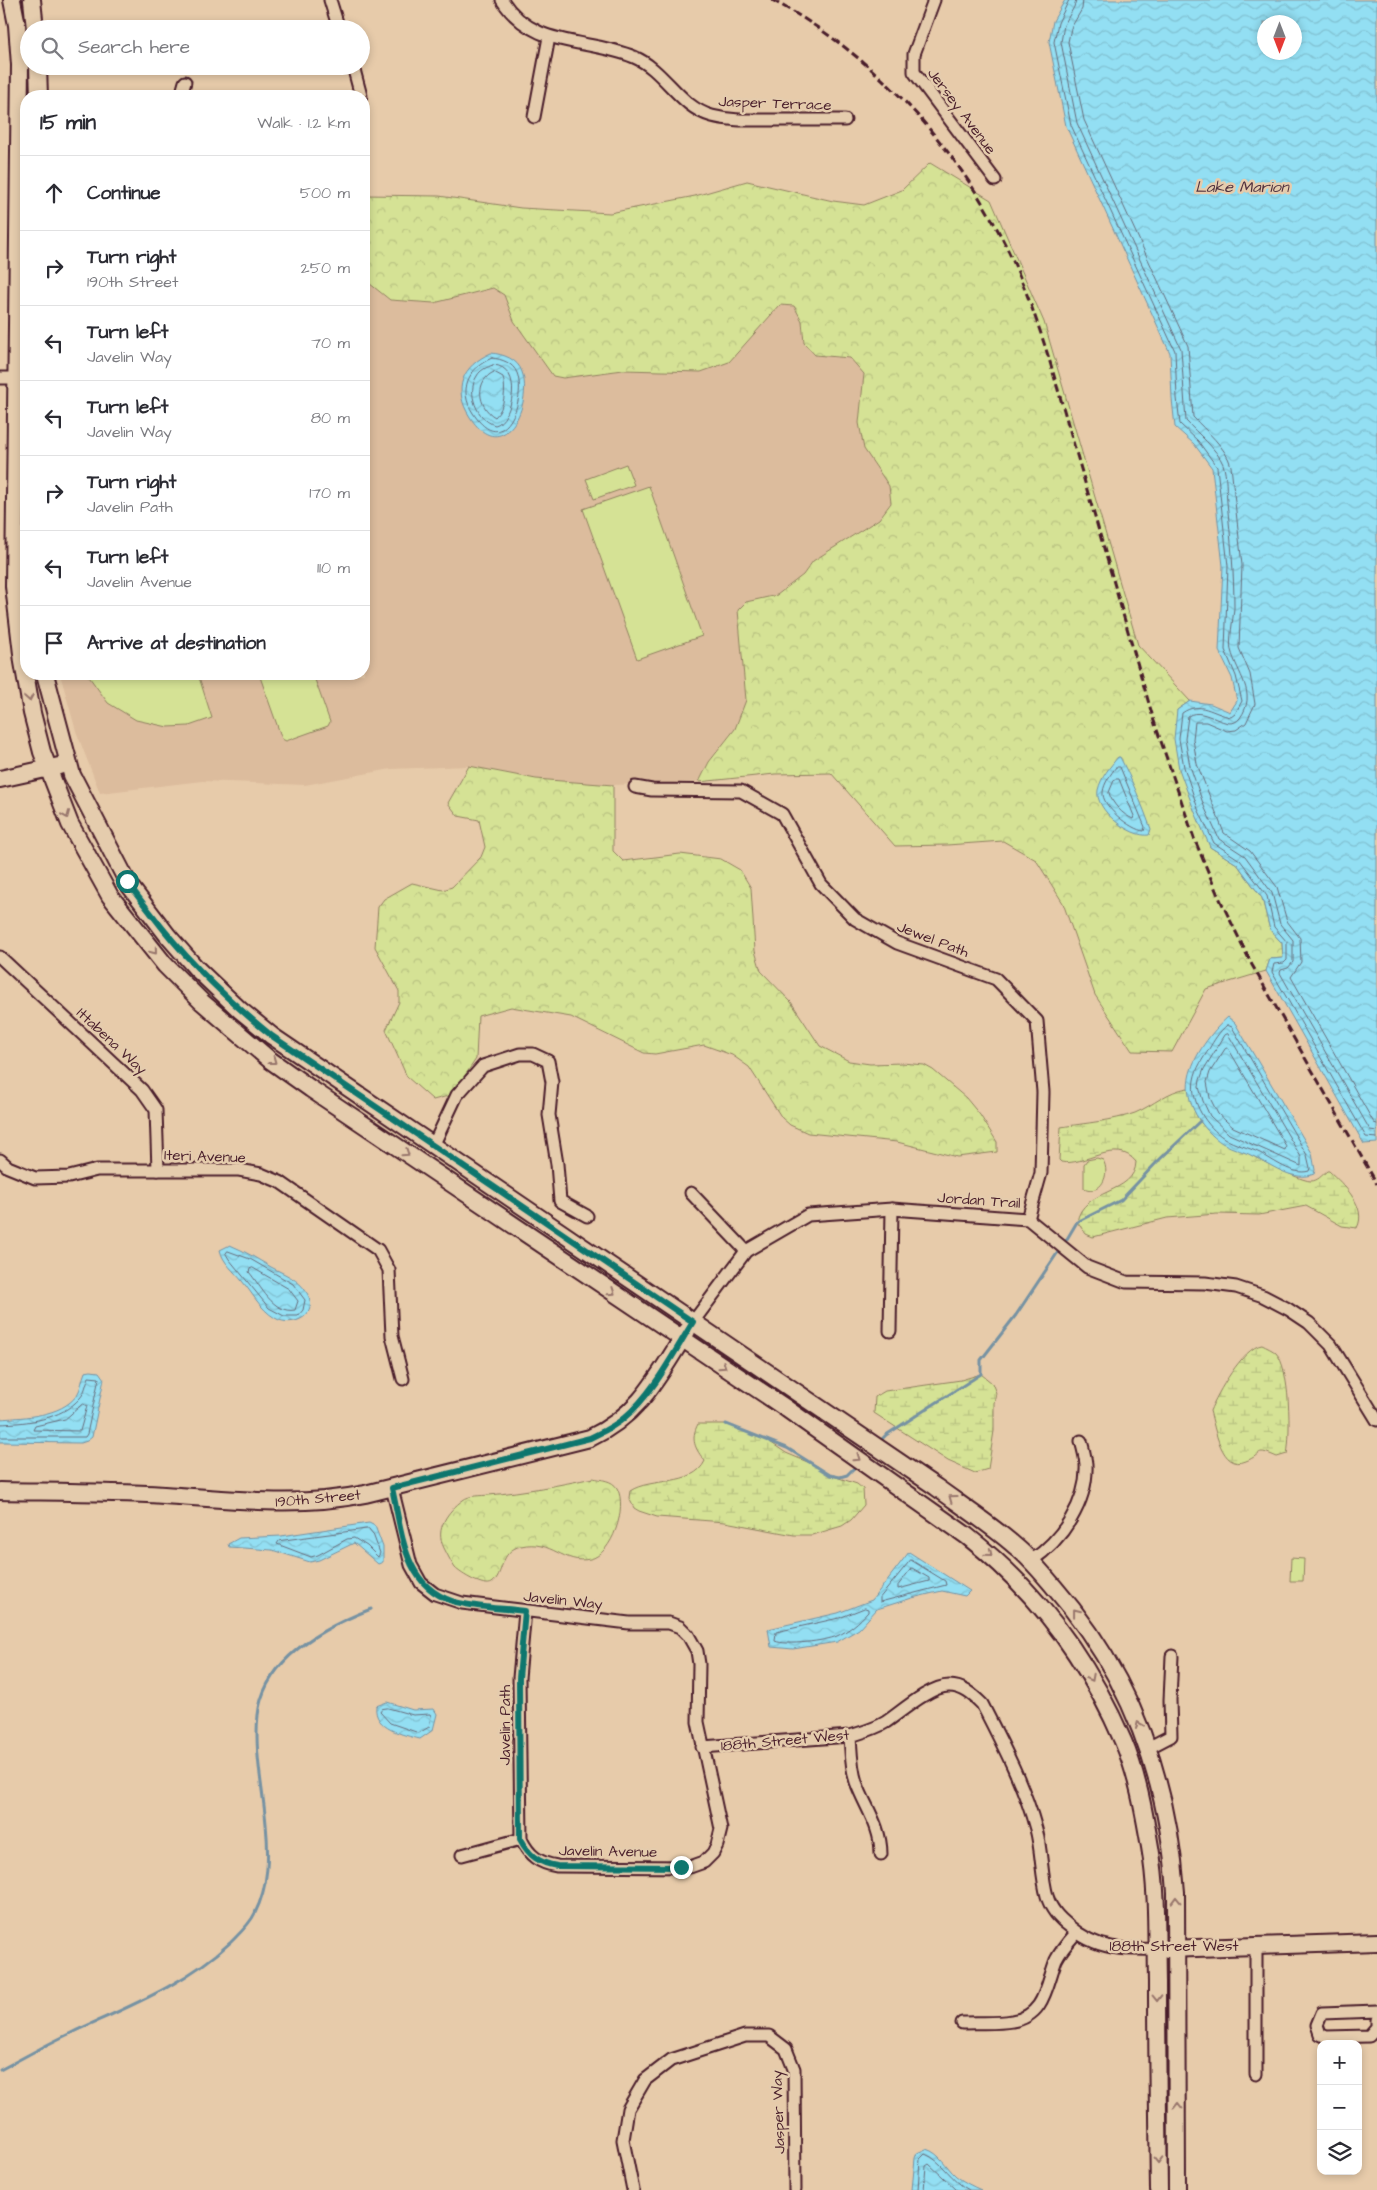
<!DOCTYPE html>
<meta charset="utf-8">
<style>
:root{--surface:#fff;--page:#f7f7f7;--text:#2b2b33;--muted:#7c7c81;--line:#e1e1e2}
body{margin:0;font-family:"Architects Daughter",sans-serif;background:var(--page);color:var(--text)}
.controls{position:absolute;right:15px;bottom:15px;display:grid;overflow:hidden;border-radius:10px;box-shadow:0 2px 8px #0003}
.controls button{width:45px;height:45px;display:grid;place-items:center;padding:0;border:0;border-bottom:1px solid var(--line);background:var(--surface);color:var(--text);font:25px sans-serif}
.compass{position:absolute;left:1257px;top:15px;width:45px;height:45px;border-radius:50%;background:var(--surface);box-shadow:0 2px 8px #0003;rotate:180deg}
.stop{position:absolute;width:15px;height:15px;margin:-11px;border:4px solid #0f766e;border-radius:50%;background:#fff}
.stop.end{background:#0f766e;border-color:#fff;box-shadow:0 1px 5px #0008}
.list{margin:0;padding:0;list-style:none}
h2{display:flex;justify-content:space-between;align-items:center;height:65px;margin:0;padding:0 20px;font-size:21px}
h2 small{font-size:16px;font-weight:400;color:var(--muted)}
.list li{display:grid;grid-template-columns:32px 1fr auto;gap:15px;align-items:center;box-sizing:border-box;height:75px;padding:0 20px;border-top:1px solid var(--line)}
.list b{display:block;font-size:19px;white-space:nowrap}
.list p{margin:0;font-size:16px;white-space:nowrap;color:var(--muted)}
.list em{font-size:16px;font-style:normal;color:var(--muted)}
.icon{flex:none;width:28px;height:28px;fill:none;stroke:currentColor;stroke-width:2;stroke-linecap:round;stroke-linejoin:round}
.map{position:relative;flex:none;width:1377px;height:2190px;overflow:hidden}
.search{position:absolute;background:var(--surface);box-shadow:0 2px 8px #0003;left:20px;top:20px;width:350px;height:55px;display:flex;align-items:center;gap:12px;box-sizing:border-box;padding:0 18px;border-radius:28px;color:var(--muted);font-size:19px}
.panel{position:absolute;background:var(--surface);box-shadow:0 2px 8px #0003;left:20px;top:90px;width:350px;height:590px;border-radius:20px}
.map>svg:first-child{display:block}
.built{fill:#dcbc9d}
.forest{fill:url(#forest-crowns);stroke:#908060}
.wetland{fill:url(#wetland-marsh);stroke:#908060}
.park{fill:#d5e295;stroke:#908060}
.water{fill:url(#water-waves);stroke:#7692a3;fill-rule:evenodd}
.lines{fill:none;stroke-linecap:round;stroke-linejoin:round}
.shore{stroke:#676c7b;stroke-width:1}
.stream{stroke:#7692a3;stroke-width:3}
.street-casing{stroke:#4a1f2b;stroke-width:15}
.secondary-casing{stroke:#4a1f2b;stroke-width:20}
.street{stroke:#e5ccad;stroke-width:11}
.secondary{stroke:#e5ccad;stroke-width:16}
.rail{stroke:#4a1f2b;stroke-width:3;stroke-dasharray:8 4;stroke-linecap:butt}
.oneway{stroke:#98766c}
.route{stroke:#0f766e;stroke-width:6}
.labels{text-anchor:middle;stroke-width:5;stroke-linejoin:round;paint-order:stroke}
.street-label{font-size:15px;fill:#4a1f2b;stroke:#e5ccad}
.water-label{font-size:16px;font-style:italic;fill:#51323f;stroke:#e5ccad}
</style>
<div class="map">
<svg width="1377" height="2190" viewBox="0 0 1377 2190">
<defs>
<pattern id="forest-crowns" width="20" height="18" patternUnits="userSpaceOnUse" patternTransform="scale(1.25)"><rect width="20" height="18" fill="#d5e295"/><path d="M2 6a3 3 0 1 1 6 0M12 15a3 3 0 1 1 6 0" fill="none" stroke="#b8c181"/></pattern>
<pattern id="wetland-marsh" width="20" height="14" patternUnits="userSpaceOnUse" patternTransform="scale(1.25)"><rect width="20" height="14" fill="#d5e295"/><path d="M1 5h8M5 5V1M11 12h8M15 12V8" fill="none" stroke="#b8c181"/></pattern>
<pattern id="water-waves" width="16" height="10" patternUnits="userSpaceOnUse" patternTransform="scale(1.25)"><rect width="16" height="10" fill="#93dff3"/><path d="M0 5q4-4 8 0t8 0" fill="none" stroke="#80bfd0"/></pattern>
</defs>
<rect width="100%" height="100%" fill="#e7cbaa"/>
<filter id="ink" filterUnits="userSpaceOnUse"><feTurbulence type="fractalNoise" baseFrequency=".02" numOctaves="2"/><feDisplacementMap in="SourceGraphic" scale="10" xChannelSelector="R" yChannelSelector="G"/><feConvolveMatrix kernelMatrix="1 2 1 2 8 2 1 2 1" color-interpolation-filters="sRGB"/></filter>
<g filter="url(#ink)">
<polygon class="built" points="364,279 390,300 434,303 493,288 504,295 514,321 553,376 563,378 623,370 701,372 729,362 780,305 794,306 802,321 804,343 814,354 850,358 864,374 859,423 864,449 889,486 891,503 879,519 813,561 803,575 777,595 746,602 738,610 746,700 735,729 709,762 699,782 613,785 536,779 469,766 391,769 305,785 202,781 100,793 76,731 60,674 364,674"/>
<g class="forest">
<polygon points="930,163 991,200 1044,322 1138,645 1190,701 1177,710 1210,847 1237,864 1262,898 1270,930 1282,943 1283,958 1270,959 1266,971 1206,989 1172,1052 1132,1051 1095,995 1063,903 1036,860 1003,841 947,845 895,846 831,773 775,774 699,782 709,762 735,729 746,700 738,610 746,602 777,595 803,575 813,561 879,519 891,503 889,486 864,449 859,423 864,374 850,358 815,355 804,343 802,321 794,306 780,305 729,362 701,372 623,370 563,378 553,376 514,321 504,295 493,288 434,303 390,300 364,279 364,195 439,196 521,208 610,213 695,196 747,181 833,201 864,205 902,190"/>
<polygon points="469,766 536,779 613,785 613,851 623,861 680,854 721,859 740,870 751,888 755,951 761,971 791,1002 820,1046 849,1061 870,1064 902,1063 924,1065 933,1070 966,1098 980,1115 997,1142 997,1152 957,1157 897,1142 808,1133 790,1125 782,1118 749,1067 732,1055 704,1045 655,1054 644,1053 571,1017 511,1007 478,1016 476,1059 452,1095 433,1100 407,1077 386,1030 399,1002 399,991 375,947 378,907 384,899 412,883 443,890 452,887 481,857 485,847 479,820 458,816 448,803"/>
<path d="M593 1478C602 1480 612 1480 617 1488 628 1507 612 1555 590 1559 563 1565 552 1539 521 1546 499 1551 504 1575 492 1583 484 1588 461 1574 455 1568 451 1562 447 1554 444 1548 434 1529 448 1511 463 1500 469 1495 481 1496 489 1495 524 1492 559 1485 593 1478Z"/>
</g>
<g class="wetland">
<path d="M1188 1088C1191 1100 1194 1114 1202 1124 1209 1134 1298 1182 1311 1181 1318 1181 1322 1175 1327 1171H1329C1343 1184 1368 1207 1357 1228L1342 1226 1306 1206 1259 1215 1217 1214 1167 1218 1093 1237 1086 1234 1077 1222C1082 1188 1135 1195 1136 1162 1117 1137 1084 1167 1061 1162L1059 1160 1061 1127C1086 1123 1112 1121 1135 1113 1154 1105 1167 1091 1188 1088Z"/>
<path d="M1262 1345C1266 1347 1273 1350 1276 1353 1290 1367 1291 1435 1287 1454L1277 1457C1254 1447 1264 1454 1246 1461 1221 1472 1215 1427 1210 1411 1217 1394 1243 1347 1262 1345Z"/>
<polygon points="981,1374 992,1383 996,1393 994,1403 994,1431 988,1469 975,1473 948,1461 874,1413 875,1397 885,1391 961,1380"/>
<path d="M698 1424H726L767 1440 786 1453 817 1466 830 1475 857 1484 863 1489 864 1505 851 1520 842 1526 812 1535H794L725 1522 657 1517 639 1511 634 1508 629 1498 630 1491C651 1477 693 1487 705 1461 695 1449 690 1439 698 1424Z"/>
</g>
<g class="park">
<polygon points="626,464 634,485 594,499 586,479"/>
<polygon points="649,486 702,636 637,659 583,509"/>
<polygon points="87,674 198,674 212,718 189,726 168,727 136,720 108,703"/>
<polygon points="259,674 313,674 330,722 328,726 286,741 282,739"/>
<path d="M1097 1158 1103 1160C1111 1174 1101 1196 1084 1188V1164L1087 1160Z"/>
<polygon points="1291,1558 1304,1559 1303,1581 1290,1581"/>
</g>
<g class="water">
<path d="M1065 0H1377V1143L1364 1144 1266 971 1270 959 1283 958 1282 943 1270 930 1262 898 1237 864 1210 847 1194 810 1179 769 1174 739 1177 710 1190 701 1211 704 1230 712 1237 701 1232 678 1219 651 1223 566 1212 468 1194 444 1175 427 1172 399 1170 353 1066 126 1049 42 1053 21ZM1264 22H1294V52H1264Z"/>
<path d="M491 353C503 354 518 359 522 372 534 405 502 467 470 417 452 389 462 366 491 353Z"/>
<path d="M1118 757H1120C1132 780 1142 804 1151 829L1149 835C1131 838 1094 810 1098 790 1101 777 1110 767 1118 757Z"/>
<path d="M1228 1017 1235 1023 1312 1153 1315 1170 1314 1174C1294 1182 1275 1167 1257 1158 1246 1152 1233 1149 1222 1143 1202 1130 1184 1102 1189 1078 1193 1056 1212 1031 1228 1017Z"/>
<path d="M230 1245C245 1251 257 1259 271 1267 284 1274 299 1279 307 1293 320 1314 294 1329 275 1318 260 1309 253 1294 242 1281 234 1271 223 1263 220 1250Z"/>
<path d="M91 1371 99 1372 104 1379 92 1437 87 1441 81 1443 0 1442V1419C24 1417 61 1417 77 1395 81 1389 82 1379 85 1372Z"/>
<polygon points="369,1523 375,1526 383,1547 383,1562 378,1564 354,1543 319,1560 310,1562 272,1550 229,1547 228,1544 239,1538 281,1536"/>
<polygon points="909,1552 970,1591 965,1596 942,1591 912,1598 877,1609 859,1629 837,1642 793,1649 771,1647 768,1629 838,1613 872,1600"/>
<path d="M387 1702 413 1710 434 1709 437 1714 433 1730 420 1739C404 1735 373 1729 376 1706Z"/>
<path d="M926 2149C940 2153 946 2167 956 2176 964 2182 972 2186 981 2190H912L915 2158 917 2153Z"/>
</g>
<g class="lines">
<g class="shore">
<path d="M1069 0 1058 23 1054 42 1071 125 1175 351 1177 398 1180 424 1198 441 1217 467 1228 566 1225 650 1236 676 1242 701 1235 714 1231 717C1212 714 1201 700 1182 713L1179 739 1184 767 1198 809 1214 843 1240 860 1267 896 1274 927 1287 942V960L1284 963 1274 964 1272 972 1366 1137 1377 1138"/>
<path d="M1076 0 1074 7 1064 25 1061 42 1077 123 1181 349 1186 421C1197 433 1217 449 1223 464 1227 476 1226 491 1227 502 1231 540 1234 571 1234 608 1233 620 1229 640 1231 650 1237 674 1258 693 1240 718 1228 734 1205 705 1188 716L1185 739 1190 766 1204 806 1219 839 1245 856 1272 893 1280 924 1293 940V962L1288 968 1281 970 1280 973 1370 1130 1377 1131"/>
<path d="M1083 0 1082 9 1071 28 1068 42 1084 120 1188 346 1193 417C1206 431 1226 447 1231 466L1242 565 1239 648 1250 674 1255 704 1246 723 1236 730 1227 731 1206 722H1195L1193 739 1197 764 1224 833 1250 851 1277 887 1287 921 1300 938 1301 962 1291 977 1374 1123 1377 1124"/>
<path d="M492 358C502 359 513 363 517 373 527 399 504 461 473 413 458 390 468 368 492 358Z"/>
<path d="M493 365C525 366 512 422 495 425 477 420 466 392 477 376 480 370 487 367 493 365Z"/>
<path d="M494 372 503 377C506 389 505 408 495 417 477 407 475 380 494 372Z"/>
<path d="M1116 767H1120L1145 827 1144 831C1131 830 1101 806 1103 792 1104 783 1111 774 1116 767Z"/>
<path d="M1115 779H1119L1134 816 1133 819C1123 815 1112 804 1109 793Z"/>
<path d="M1227 1025 1232 1027 1307 1155 1310 1168 1309 1171C1293 1176 1273 1160 1260 1153 1248 1147 1235 1145 1224 1138 1207 1127 1190 1102 1194 1080 1196 1068 1203 1059 1209 1049 1214 1040 1219 1032 1227 1025Z"/>
<polygon points="1228,1034 1301,1157 1301,1166 1229,1134 1210,1116 1203,1101 1199,1087 1200,1080 1204,1069 1225,1035"/>
<polygon points="1228,1048 1286,1146 1285,1150 1233,1127 1218,1114 1210,1098 1207,1082 1210,1072 1225,1049"/>
<polygon points="228,1251 250,1259 293,1284 305,1300 303,1310 298,1316 284,1316 269,1308 229,1259 226,1254"/>
<path d="M253 1268 289 1289 298 1301 295 1310C273 1314 261 1286 249 1272L250 1269Z"/>
<polygon points="83,1404 87,1406 80,1431 33,1430 35,1426 65,1419"/>
<path d="M0 1424C27 1423 61 1420 80 1398 85 1393 86 1383 89 1377L99 1378 87 1434 85 1437H0"/>
<polygon points="369,1529 373,1534 380,1553 378,1557 367,1546 354,1538 347,1539 318,1555 311,1557 277,1544 279,1541"/>
<polygon points="911,1560 945,1581 946,1585 880,1602 880,1598"/>
<polygon points="912,1568 929,1578 929,1581 898,1589 898,1586"/>
<path d="M865 1608 868 1609V1612C859 1622 850 1630 837 1636 826 1641 786 1646 775 1641L776 1632 839 1618Z"/>
<polygon points="388,1708 413,1715 430,1714 431,1716 429,1727 419,1733 390,1723 380,1712 382,1709"/>
<path d="M918 2190 920 2159 925 2154C942 2160 952 2182 969 2190"/>
<polyline points="924,2190 926,2166 929,2164 957,2190"/>
</g>
<g class="stream">
<polyline points="1064,1244 1077,1222 1121,1200 1157,1162 1200,1121"/>
<polyline points="726,1424 787,1448 830,1475 840,1477 847,1475 858,1464"/>
<polyline points="879,1442 886,1435 981,1374 981,1360 1016,1315 1060,1249"/>
<path d="M0 2070C23 2058 47 2044 71 2033 127 2007 185 1985 231 1942 239 1934 250 1924 255 1913 269 1885 269 1855 266 1824 263 1789 254 1751 258 1715 264 1659 324 1627 371 1609"/>
</g>
<defs>
<g id="street">
<polyline points="330,0 339,29"/>
<path d="M502 0C534 50 586 37 634 57 665 70 679 107 712 116 731 121 750 120 769 120 794 120 820 120 845 120"/>
<polyline points="934,0 914,54 914,72 995,180"/>
<polyline points="353,66 361,96"/>
<polyline points="181,96 185,82"/>
<polyline points="534,117 549,37"/>
<polyline points="0,378 15,378"/>
<polyline points="635,787 652,790 741,791 782,814 821,884 855,919 897,943 996,979 1037,1021 1043,1092 1041,1173 1028,1219"/>
<polyline points="0,957 142,1090 156,1110 158,1170"/>
<polyline points="433,1146 457,1095 483,1066 520,1054 533,1054 548,1061 552,1082 549,1115 557,1164 560,1201 587,1216"/>
<polyline points="0,1160 8,1167 35,1178 69,1177 97,1170 239,1170 261,1174 280,1182 378,1250 389,1270 392,1336 403,1379"/>
<polyline points="691,1193 746,1251"/>
<polyline points="693,1322 746,1251 808,1215 892,1209 1028,1219 1087,1267 1126,1282 1205,1283 1236,1287 1263,1296 1288,1309 1309,1323 1331,1345 1377,1420"/>
<polyline points="890,1331 892,1209"/>
<path d="M392 1488 411 1565 421 1583 435 1594 462 1603 629 1623H669L680 1627 688 1635 697 1651 699 1664 698 1722 721 1829 717 1845 713 1853 704 1862 690 1867 557 1866C539 1863 529 1856 521 1839L519 1678 525 1611"/>
<path d="M1031 1561C1062 1540 1088 1502 1086 1464 1085 1456 1083 1448 1081 1441"/>
<path d="M850 1736C851 1750 851 1767 856 1782 865 1807 881 1826 881 1854"/>
<path d="M702 1747 850 1736C863 1732 875 1729 886 1722 902 1711 930 1686 949 1686 963 1686 973 1695 982 1704 1003 1745 1024 1785 1036 1829 1042 1851 1041 1875 1047 1896 1051 1910 1059 1918 1069 1926 1097 1951 1126 1950 1162 1949"/>
<polyline points="1148,1748 1171,1736 1170,1700 1172,1656"/>
<polyline points="462,1855 521,1839"/>
<polyline points="1256,1946 1256,2074"/>
<polyline points="1377,2011 1322,2013 1317,2025 1320,2034 1326,2037 1369,2036 1377,2027 1377,2020"/>
<path d="M962 2023C979 2022 996 2024 1012 2021 1045 2016 1046 1986 1056 1960 1061 1950 1069 1941 1076 1933"/>
<polyline points="633,2190 623,2140 628,2109 645,2080 671,2060 745,2036 769,2036 786,2049 794,2069 795,2190"/>
</g>
<g id="secondary">
<path d="M12 0 17 25 20 65 14 586 23 662 32 713 42 752 70 824 110 896 165 965 202 1002 270 1060 311 1089 787 1409 967 1536C1036 1590 1088 1660 1123 1741 1137 1773 1144 1812 1150 1847 1158 1892 1156 1937 1157 1982 1157 2052 1158 2121 1159 2190"/>
<polyline points="32,0 35,29"/>
<polyline points="38,66 39,96"/>
<path d="M45 674 72 775 129 885 168 936 196 968 240 1010 272 1036 936 1487C962 1506 990 1524 1015 1546 1030 1558 1042 1573 1054 1587 1130 1674 1168 1778 1176 1892L1177 2190"/>
<polyline points="0,779 59,766"/>
<path d="M0 1491C55 1492 109 1492 164 1495 231 1499 298 1508 365 1494L590 1438C641 1414 658 1376 687 1331"/>
<polyline points="1167,1949 1377,1942"/>
</g>
</defs>
<use href="#street" class="street-casing"/>
<use href="#secondary" class="secondary-casing"/>
<use href="#street" class="street"/>
<use href="#secondary" class="secondary"/>
<path class="rail" d="M772 0C873 54 955 143 1006 246 1024 283 1038 323 1050 362L1154 721 1194 838 1217 893 1252 965 1377 1184"/>
</g>
<defs><path id="oneway-chevron" d="M-2-3.5L2.5 0L-2 3.5" fill="none" stroke-width="1.6" stroke-linecap="round" stroke-linejoin="round" transform="scale(1.25)"/></defs>
<g class="oneway">
<use href="#oneway-chevron" transform="translate(29 698) rotate(80)"/>
<use href="#oneway-chevron" transform="translate(66 815) rotate(67)"/>
<use href="#oneway-chevron" transform="translate(154 951) rotate(51)"/>
<use href="#oneway-chevron" transform="translate(273 1061) rotate(37)"/>
<use href="#oneway-chevron" transform="translate(406 1153) rotate(34)"/>
<use href="#oneway-chevron" transform="translate(612 1292) rotate(34)"/>
<use href="#oneway-chevron" transform="translate(723 1366) rotate(34)"/>
<use href="#oneway-chevron" transform="translate(857 1458) rotate(35)"/>
<use href="#oneway-chevron" transform="translate(952 1498) rotate(-144)"/>
<use href="#oneway-chevron" transform="translate(989 1553) rotate(39)"/>
<use href="#oneway-chevron" transform="translate(1076 1612) rotate(-128)"/>
<use href="#oneway-chevron" transform="translate(1091 1678) rotate(62)"/>
<use href="#oneway-chevron" transform="translate(1139 1725) rotate(-113)"/>
<use href="#oneway-chevron" transform="translate(1176 1900) rotate(-91)"/>
<use href="#oneway-chevron" transform="translate(1157 1998) rotate(89)"/>
<use href="#oneway-chevron" transform="translate(1178 2106) rotate(-90)"/>
<use href="#oneway-chevron" transform="translate(1158 2160) rotate(89)"/>
</g>
</g>
<g class="lines" filter="url(#ink)">
<path class="route" d="M127 881C134 892 142 902 150 912 185 959 226 999 272 1036L693 1322C673 1354 653 1394 624 1418 614 1427 602 1432 590 1438L392 1488C402 1531 403 1585 452 1601 475 1608 501 1608 525 1611L519 1678 520 1839C529 1856 539 1863 557 1866L681 1867"/>
</g>
<g class="labels">
<g class="street-label">
<text transform="translate(775 103) rotate(2)" y="5">Jasper Terrace</text>
<text transform="translate(962 111) rotate(53)" y="5">Jersey Avenue</text>
<text transform="translate(933 939) rotate(21)" y="5">Jewel Path</text>
<text transform="translate(112 1041) rotate(43)" y="5">Ittabena Way</text>
<text transform="translate(205 1156) rotate(2)" y="5">Iteri Avenue</text>
<text transform="translate(979 1200) rotate(4)" y="5">Jordan Trail</text>
<text transform="translate(318 1498) rotate(-5)" y="5">190th Street</text>
<text transform="translate(563 1600) rotate(6)" y="5">Javelin Way</text>
<text transform="translate(505 1725) rotate(-90)" y="5">Javelin Path</text>
<text transform="translate(785 1740) rotate(-5)" y="5">188th Street West</text>
<text transform="translate(608 1851) rotate(1)" y="5">Javelin Avenue</text>
<text x="1174" y="1951">188th Street West</text>
<text transform="translate(778 2112) rotate(-92)" y="5">Jasper Way</text>
</g>
<g class="water-label">
<text x="1242" y="192">Lake Marion</text>
</g>
</g>
</svg>
<div class="controls">
<button>+</button>
<button>−</button>
<button><svg class="icon" aria-label="layers" viewBox="0 0 24 24"><path d="M12 4l9 5-9 5-9-5zM3 14l9 5 9-5"/></svg></button>
</div>
<svg class="compass" viewBox="-18 -18 36 36"><path d="M0-13l5 13h-10z" fill="#e53935"/><path d="M0 13l5-13h-10z" fill="#7c7c81"/></svg>
<div class="stop" style="left:127px;top:881px"></div>
<div class="stop end" style="left:681px;top:1867px"></div>
<div class="search"><svg class="icon" aria-label="search" viewBox="0 0 24 24"><circle cx="10" cy="10" r="6"/><path d="M15 15l6 6"/></svg>Search here</div>
<section class="panel">
<h2>15 min<small>Walk · 1.2 km</small></h2>
<ul class="list">
<li><svg class="icon" aria-label="ahead" viewBox="0 0 24 24"><path d="M12 20V5M6 11l6-6 6 6"/></svg><div><b>Continue</b></div><em>500 m</em></li>
<li><svg class="icon" aria-label="right" viewBox="0 0 24 24"><path d="M7 20v-9h11M14 6l5 5-5 5"/></svg><div><b>Turn right</b><p>190th Street</p></div><em>250 m</em></li>
<li><svg class="icon" aria-label="left" viewBox="0 0 24 24"><path d="M17 20v-9H6M10 6l-5 5 5 5"/></svg><div><b>Turn left</b><p>Javelin Way</p></div><em>70 m</em></li>
<li><svg class="icon" aria-label="left" viewBox="0 0 24 24"><path d="M17 20v-9H6M10 6l-5 5 5 5"/></svg><div><b>Turn left</b><p>Javelin Way</p></div><em>80 m</em></li>
<li><svg class="icon" aria-label="right" viewBox="0 0 24 24"><path d="M7 20v-9h11M14 6l5 5-5 5"/></svg><div><b>Turn right</b><p>Javelin Path</p></div><em>170 m</em></li>
<li><svg class="icon" aria-label="left" viewBox="0 0 24 24"><path d="M17 20v-9H6M10 6l-5 5 5 5"/></svg><div><b>Turn left</b><p>Javelin Avenue</p></div><em>110 m</em></li>
<li><svg class="icon" aria-label="arrive" viewBox="0 0 24 24"><path d="M6 21V4h12l-3 4 3 4H6"/></svg><div><b>Arrive at destination</b></div></li>
</ul>
</section>
</div>
